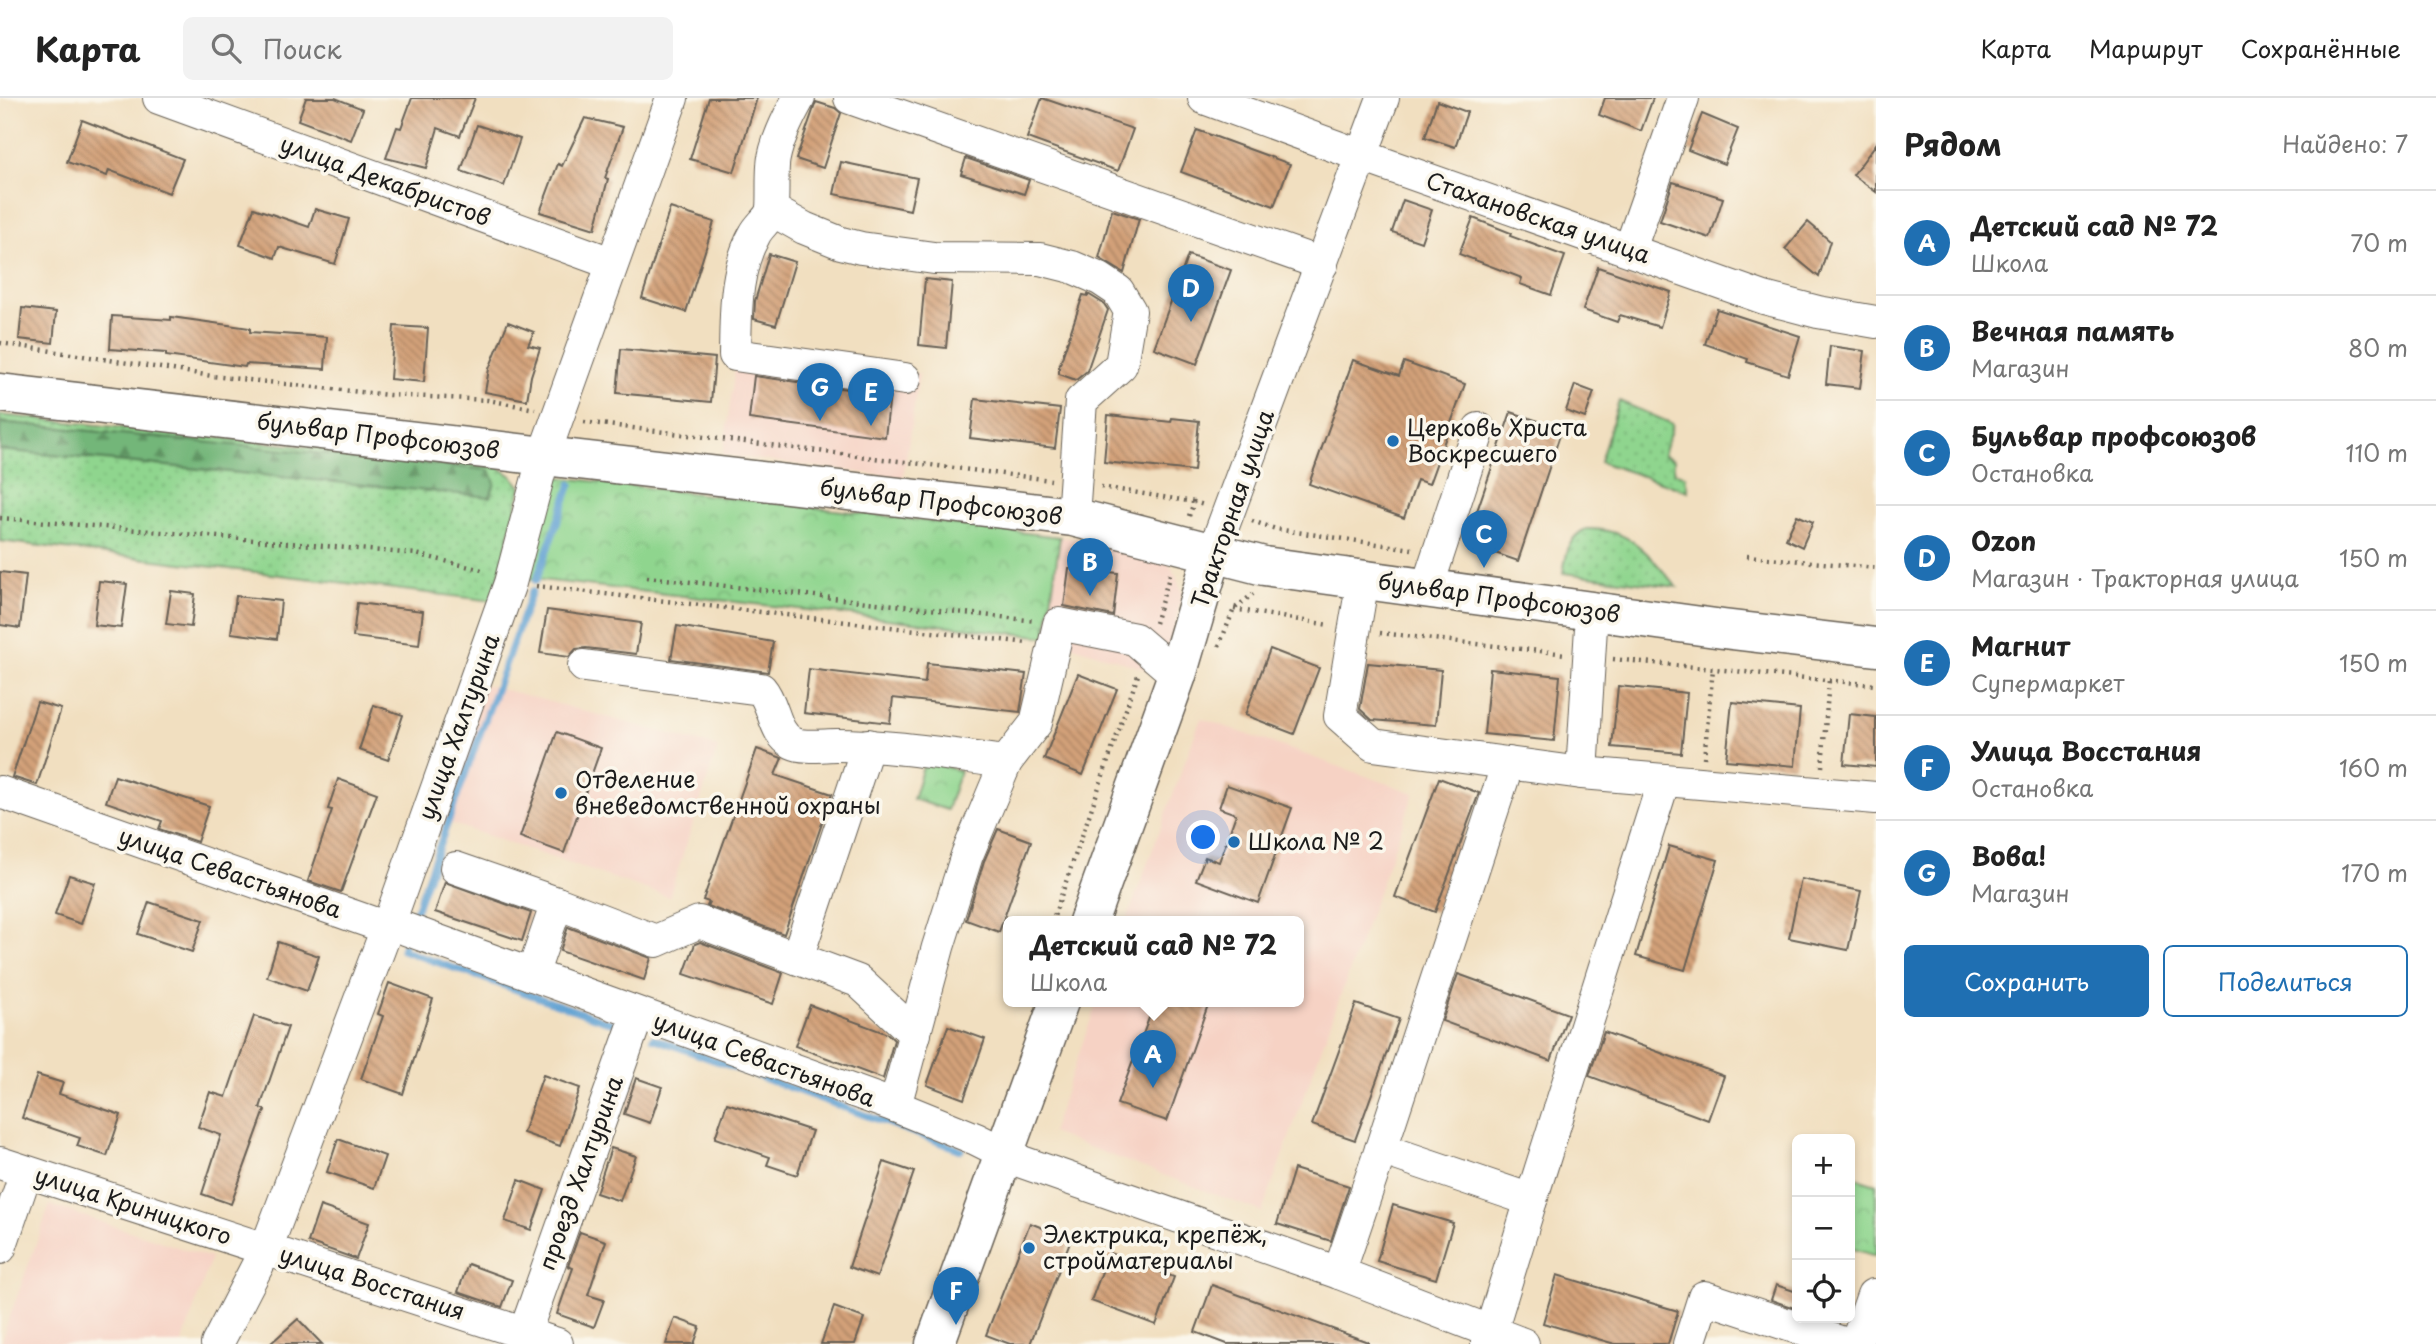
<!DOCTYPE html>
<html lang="ru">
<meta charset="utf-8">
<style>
:root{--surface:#fff;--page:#f2f2f2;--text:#222;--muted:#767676;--line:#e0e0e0;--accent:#1f6fb2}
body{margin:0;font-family:"Playpen Sans",sans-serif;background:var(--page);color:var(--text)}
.controls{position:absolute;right:21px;bottom:21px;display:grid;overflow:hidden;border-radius:10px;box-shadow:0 4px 10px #0003}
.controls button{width:63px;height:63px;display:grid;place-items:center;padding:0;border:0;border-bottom:2px solid var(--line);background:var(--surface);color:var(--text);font:35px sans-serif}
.you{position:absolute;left:1204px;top:740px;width:24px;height:24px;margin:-18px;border:5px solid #fff;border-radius:50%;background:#1a73e8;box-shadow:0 0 0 10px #1a73e833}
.badge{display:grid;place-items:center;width:46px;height:46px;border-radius:50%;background:var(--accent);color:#fff;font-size:23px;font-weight:700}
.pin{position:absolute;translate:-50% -58px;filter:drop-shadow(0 2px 4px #0008)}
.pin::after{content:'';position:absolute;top:37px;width:24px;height:21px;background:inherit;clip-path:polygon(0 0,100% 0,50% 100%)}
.popup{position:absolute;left:1003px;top:818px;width:301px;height:91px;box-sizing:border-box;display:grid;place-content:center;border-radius:10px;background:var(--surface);filter:drop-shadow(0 2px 5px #0005);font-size:23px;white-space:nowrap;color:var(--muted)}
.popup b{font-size:26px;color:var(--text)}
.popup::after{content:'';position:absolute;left:50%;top:100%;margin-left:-14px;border:14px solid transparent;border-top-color:var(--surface)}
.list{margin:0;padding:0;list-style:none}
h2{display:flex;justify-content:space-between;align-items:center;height:91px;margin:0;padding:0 28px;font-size:30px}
h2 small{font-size:23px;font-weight:400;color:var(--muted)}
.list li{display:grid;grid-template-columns:46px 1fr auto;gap:21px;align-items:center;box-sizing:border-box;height:105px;padding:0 28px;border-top:2px solid var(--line)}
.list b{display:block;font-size:26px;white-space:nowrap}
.list p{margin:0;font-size:23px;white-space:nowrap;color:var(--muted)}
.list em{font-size:23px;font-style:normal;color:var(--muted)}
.actions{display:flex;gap:14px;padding:21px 28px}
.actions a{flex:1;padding:16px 0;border:2px solid var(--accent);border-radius:10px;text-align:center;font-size:24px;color:var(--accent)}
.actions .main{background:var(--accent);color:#fff}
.icon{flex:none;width:38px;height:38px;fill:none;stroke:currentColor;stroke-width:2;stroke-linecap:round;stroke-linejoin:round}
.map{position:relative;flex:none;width:1876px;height:1246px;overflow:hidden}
header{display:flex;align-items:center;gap:42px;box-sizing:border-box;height:98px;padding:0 35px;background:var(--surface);border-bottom:2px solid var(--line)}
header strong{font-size:33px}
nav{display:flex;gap:38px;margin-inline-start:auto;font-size:24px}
.search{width:490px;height:63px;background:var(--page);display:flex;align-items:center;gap:18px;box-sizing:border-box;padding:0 24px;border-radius:10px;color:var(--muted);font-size:26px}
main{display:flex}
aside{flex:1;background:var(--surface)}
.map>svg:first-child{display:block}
.built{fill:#f6d2c4}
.grass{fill:url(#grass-dots);stroke:#567855;stroke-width:2}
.forest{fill:url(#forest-firs);stroke:#48694a;stroke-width:2}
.park{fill:url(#park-crowns);stroke:#567855;stroke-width:2}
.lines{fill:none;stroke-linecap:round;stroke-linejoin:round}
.stream{stroke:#5fa0d2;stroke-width:7}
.building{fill:url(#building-back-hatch)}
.minor-casing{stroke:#676055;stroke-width:34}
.major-casing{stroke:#676055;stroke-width:41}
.path{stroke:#676055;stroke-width:4.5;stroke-dasharray:2 5;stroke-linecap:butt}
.minor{stroke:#fff;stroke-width:32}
.major{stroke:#fff;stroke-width:38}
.poi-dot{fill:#1f6fb2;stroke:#fbf7ec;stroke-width:2.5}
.labels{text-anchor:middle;stroke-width:7;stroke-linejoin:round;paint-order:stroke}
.street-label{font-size:23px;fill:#1c1c1c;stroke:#fbf7ec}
.poi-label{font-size:23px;fill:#1c1c1c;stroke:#fbf7ec;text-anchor:start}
</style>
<header>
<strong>Карта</strong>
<div class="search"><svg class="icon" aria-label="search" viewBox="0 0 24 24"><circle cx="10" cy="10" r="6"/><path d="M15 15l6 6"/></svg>Поиск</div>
<nav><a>Карта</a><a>Маршрут</a><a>Сохранённые</a></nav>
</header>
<main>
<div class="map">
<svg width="1876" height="1246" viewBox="0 0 1876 1246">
<defs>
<pattern id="grass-dots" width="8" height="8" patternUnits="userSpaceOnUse" patternTransform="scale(1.75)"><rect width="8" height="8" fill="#8fd58e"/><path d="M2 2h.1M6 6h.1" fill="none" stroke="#7bb67a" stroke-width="1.8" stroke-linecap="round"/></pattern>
<pattern id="forest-firs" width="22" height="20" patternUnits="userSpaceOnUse" patternTransform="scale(1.75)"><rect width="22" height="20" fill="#73b679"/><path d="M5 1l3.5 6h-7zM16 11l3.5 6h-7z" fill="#5e9362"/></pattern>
<pattern id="park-crowns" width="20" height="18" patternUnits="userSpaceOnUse" patternTransform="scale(1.75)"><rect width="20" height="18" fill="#8fd58e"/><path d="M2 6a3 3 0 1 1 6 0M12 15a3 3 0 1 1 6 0" fill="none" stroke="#7bb67a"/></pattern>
<pattern id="building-back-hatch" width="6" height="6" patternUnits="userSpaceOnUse" patternTransform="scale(1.75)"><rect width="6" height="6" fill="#d3a179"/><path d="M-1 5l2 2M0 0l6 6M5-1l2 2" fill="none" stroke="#aa8262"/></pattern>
</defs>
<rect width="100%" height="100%" fill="#fbf7ec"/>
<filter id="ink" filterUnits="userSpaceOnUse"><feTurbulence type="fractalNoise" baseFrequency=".0143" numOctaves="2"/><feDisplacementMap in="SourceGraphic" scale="14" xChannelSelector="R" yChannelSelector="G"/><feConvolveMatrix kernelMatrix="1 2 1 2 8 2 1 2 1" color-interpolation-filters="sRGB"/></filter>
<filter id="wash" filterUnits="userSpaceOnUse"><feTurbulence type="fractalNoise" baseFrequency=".00686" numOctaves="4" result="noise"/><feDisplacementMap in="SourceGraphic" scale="28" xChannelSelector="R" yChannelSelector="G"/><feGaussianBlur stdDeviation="1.57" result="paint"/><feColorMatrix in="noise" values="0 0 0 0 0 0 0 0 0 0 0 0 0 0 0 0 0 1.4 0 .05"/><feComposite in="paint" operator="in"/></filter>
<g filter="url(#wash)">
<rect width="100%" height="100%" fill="#f1dfc0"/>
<g class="built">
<polygon points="738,249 919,276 903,380 723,357"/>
<polygon points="1060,439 1123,446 1163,460 1170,467 1176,477 1182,496 1163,577 1046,539"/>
<polygon points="483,586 718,649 669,799 435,720"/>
<polygon points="1201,620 1414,695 1262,1114 1051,1035 1097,904 1298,904 1298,824 1126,824"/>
<polygon points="50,1107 211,1160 182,1246 0,1246"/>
</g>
<g class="grass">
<polygon points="1619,303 1673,326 1663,357 1674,362 1674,374 1686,378 1688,393 1600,364"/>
<polygon points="0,317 498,369 513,379 521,389 493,503 0,443"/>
<path d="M1586 431C1633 430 1649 458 1677 489L1563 475C1567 455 1567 440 1586 431Z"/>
</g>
<polygon class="forest" points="0,324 490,372 495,385 490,399 0,352"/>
<g class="park">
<polygon points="558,379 1060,439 1046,539 523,480"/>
<polygon points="925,662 960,673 947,712 913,701"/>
<polygon points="1854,1079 1876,1086 1876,1158 1850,1150 1850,1093"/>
</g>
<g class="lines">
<g class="stream">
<polyline points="536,483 571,386"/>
<polyline points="412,823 532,493"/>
<polyline points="404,845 402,852 617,927"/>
<polyline points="653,940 961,1052"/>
</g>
</g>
<g id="blocks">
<g class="building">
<polygon points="306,0 335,0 363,11 351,42 298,22"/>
<polygon points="412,0 475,0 460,38 438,30 426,70 386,60 397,29 401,30"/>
<polygon points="709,0 757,0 734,74 690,61"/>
<polygon points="1042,0 1133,31 1118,73 1027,40"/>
<polygon points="1605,0 1653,0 1641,33 1599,17"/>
<polygon points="1437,3 1467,14 1455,49 1425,39"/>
<polygon points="816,4 835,10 841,15 823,70 796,61"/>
<polygon points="1702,16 1738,31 1724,66 1688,52"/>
<polygon points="585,20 623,29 605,80 608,81 595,131 540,114 558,66 562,68"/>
<polygon points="82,22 183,61 169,95 109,72 107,78 67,64"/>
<polygon points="477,27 520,41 504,88 461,73"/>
<polygon points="1197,32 1290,66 1274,108 1181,74"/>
<polygon points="1876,46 1876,94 1853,77"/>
<polygon points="966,60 1029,82 1024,96 961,76"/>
<polygon points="841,64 917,80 910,112 834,96"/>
<polygon points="1673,84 1723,100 1710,140 1660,123"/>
<polygon points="1403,102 1432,112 1421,144 1392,134"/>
<polygon points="254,110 309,129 315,111 349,121 335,166 279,149 275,160 240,147"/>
<polygon points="670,110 714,124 686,214 642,200"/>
<polygon points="1112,112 1139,121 1124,175 1099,160"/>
<polygon points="1473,120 1511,135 1510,138 1565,158 1551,197 1520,186 1522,180 1459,156"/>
<polygon points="1808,124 1830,143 1819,179 1785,151"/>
<polygon points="769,156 795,164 776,227 754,221 755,203"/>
<polygon points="1188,157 1231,172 1197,266 1154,250"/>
<polygon points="1598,169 1671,194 1660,229 1620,217 1617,224 1583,212"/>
<polygon points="925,181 952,184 946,250 919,247"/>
<polygon points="1088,196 1104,206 1108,212 1087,273 1076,282 1059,276 1059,269 1083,197 1088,198"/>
<polygon points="22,210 56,214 53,245 19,241"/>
<polygon points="1717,211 1800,238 1788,277 1747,264 1748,261 1705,246"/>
<polygon points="112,218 171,222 171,219 250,230 250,234 327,239 325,271 246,266 245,269 166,258 166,255 110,251"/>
<polygon points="508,224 534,234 528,247 540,250 531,278 527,302 485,294 489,271"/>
<polygon points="394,228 428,230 424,284 390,281"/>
<polygon points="1830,248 1865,253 1860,290 1826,286"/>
<polygon points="621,251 715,260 711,304 617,295"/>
<polygon points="1353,262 1399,278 1404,264 1465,286 1429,386 1417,382 1404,420 1309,386"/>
<polygon points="754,278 890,297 885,339 749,321"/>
<polygon points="1575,287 1594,294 1585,320 1566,313"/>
<polygon points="975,301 1060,311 1055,350 970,340"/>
<polygon points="1511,314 1562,331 1518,463 1466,445"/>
<polygon points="1108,317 1171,324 1172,320 1199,323 1194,373 1104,364"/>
<polygon points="1797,417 1813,424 1802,449 1786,441"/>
<polygon points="1069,470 1118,475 1113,518 1064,508"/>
<polygon points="0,474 26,477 20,530 0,527"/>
<polygon points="99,483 127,486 121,530 94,527"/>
<polygon points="171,493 195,496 191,529 166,526"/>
<polygon points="236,498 281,503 277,541 231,535"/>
<polygon points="357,505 423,513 419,547 353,539"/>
<polygon points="547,512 641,525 636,556 586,550 576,551 569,559 540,555"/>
<polygon points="677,528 773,544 768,574 671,561"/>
<polygon points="1270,551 1319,570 1294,636 1245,617"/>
<polygon points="927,565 1026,576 1020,614 893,600 890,625 804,615 809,571 925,585"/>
<polygon points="1368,565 1441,572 1436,627 1372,622 1360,611"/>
<polygon points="1490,571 1560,578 1554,643 1484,636"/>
<polygon points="1078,576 1117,591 1083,677 1044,661"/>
<polygon points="1618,588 1687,595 1681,655 1612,649"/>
<polygon points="37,604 61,611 37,687 12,679"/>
<polygon points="1732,604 1800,611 1795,668 1726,662"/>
<polygon points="374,607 403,617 388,662 359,652"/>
<polygon points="1849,616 1876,619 1876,669 1844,666"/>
<polygon points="557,634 601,650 564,755 520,739"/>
<polygon points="757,651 782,660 775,677 832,696 784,836 707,808 709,804 703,802"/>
<polygon points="115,678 209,708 197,744 159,731 162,723 106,704"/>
<polygon points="1439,680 1479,695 1435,814 1395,799"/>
<polygon points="338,681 377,695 341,794 308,783 332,712 328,711"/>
<polygon points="1227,687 1292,710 1258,805 1196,782 1205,759 1219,764 1236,716 1219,710"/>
<polygon points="998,731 1031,743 999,834 966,822 984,763"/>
<polygon points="1669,748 1718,762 1685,872 1636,858"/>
<polygon points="69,777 95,785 81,826 55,817"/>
<polygon points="1801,781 1861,793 1848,852 1789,840"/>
<polygon points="445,784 531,815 522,843 435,814"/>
<polygon points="149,804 203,822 192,854 138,836"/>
<polygon points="568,829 651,860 644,882 560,853"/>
<polygon points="278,844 319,858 307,893 267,879"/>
<polygon points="700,844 783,875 773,906 684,876 695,846"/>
<polygon points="1458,876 1568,916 1551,963 1442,923"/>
<polygon points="389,885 433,901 403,996 361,981 383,918 378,916"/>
<polygon points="1155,904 1209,904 1167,1023 1117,1006"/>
<polygon points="1356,906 1399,921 1355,1042 1312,1027"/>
<polygon points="810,907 888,936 894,942 883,981 795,948"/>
<polygon points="254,918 288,929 260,1010 265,1012 231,1106 202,1096 221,1037 198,1029 210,994 226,999"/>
<polygon points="948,928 985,941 964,1001 927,987"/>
<polygon points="1604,934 1724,978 1708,1022 1589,978"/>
<polygon points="37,977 63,985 59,996 121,1017 107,1058 77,1048 80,1040 22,1020"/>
<polygon points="543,977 580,990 560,1048 523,1035"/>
<polygon points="636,980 662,989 650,1025 624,1016"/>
<polygon points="727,1005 812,1033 797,1077 767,1067 770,1059 715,1040"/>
<polygon points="338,1041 385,1058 374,1090 327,1074"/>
<polygon points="611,1050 636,1058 620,1103 596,1095"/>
<polygon points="884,1064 914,1074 877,1179 849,1169"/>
<polygon points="1294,1071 1349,1088 1331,1143 1277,1126"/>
<polygon points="519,1082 545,1092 531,1132 505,1123"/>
<polygon points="1393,1107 1453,1125 1436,1181 1377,1163"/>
<polygon points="320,1108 369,1125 356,1161 308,1144"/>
<polygon points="1030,1125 1071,1141 1030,1246 1010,1246 986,1237"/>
<polygon points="580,1134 606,1143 588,1197 604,1202 594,1229 557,1216 573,1170 568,1168"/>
<polygon points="1109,1155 1174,1179 1156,1227 1091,1203"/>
<polygon points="468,1166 512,1182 502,1209 458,1194"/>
<polygon points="1557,1177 1678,1213 1668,1246 1615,1246 1543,1225"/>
<polygon points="1212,1187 1368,1244 1368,1246 1227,1246 1195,1234"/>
<polygon points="1776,1187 1797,1194 1797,1211 1771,1202"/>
<polygon points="834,1209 864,1220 855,1246 821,1246"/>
<polygon points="675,1220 700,1229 694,1246 666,1246"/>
<polygon points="298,1221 322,1246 270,1246"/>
</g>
</g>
</g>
<g filter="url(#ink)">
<use href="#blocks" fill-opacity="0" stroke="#676055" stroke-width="2"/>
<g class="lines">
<defs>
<g id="minor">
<polyline points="159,0 611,165"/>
<path d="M799 0C789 18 778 39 774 60 771 73 774 106 771 114 768 122 759 128 755 136 734 173 736 215 735 257L905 281"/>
<polyline points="850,0 1322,166"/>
<polyline points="1204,0 1362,58 1764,200 1818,214 1876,224"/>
<polyline points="772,112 804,130 841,145 861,150 934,160 1040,161 1072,169 1100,181 1118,193 1130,213 1121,267 1081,303 1073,419"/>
<polyline points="1630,151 1683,0"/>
<polyline points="1213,455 1383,0"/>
<polyline points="1363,481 1340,618 1373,647 1582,675 1876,700"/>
<polyline points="1427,490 1479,331"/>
<path d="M584 568 761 591C775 607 773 635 793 645 803 650 824 647 836 647 893 647 950 657 1006 664"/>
<polyline points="1582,675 1592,513"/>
<polyline points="0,694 376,826 389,825 895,1008 976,1041 1022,1064 1339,1175 1523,1246"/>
<polyline points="456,770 557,805"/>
<polyline points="797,860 868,647"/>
<polyline points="532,877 557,805 656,843 699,824 858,883 915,936"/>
<polyline points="895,1008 938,849 967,757 1006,664 1036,625 1059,526 1135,541 1177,577"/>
<polyline points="0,1065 557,1246"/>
<polyline points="1531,1102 1664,682"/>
<polyline points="0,1150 26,1074"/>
<polyline points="1339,1175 1381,1051"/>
<polyline points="525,1234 638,916"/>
<polyline points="217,1246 266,1151 389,825 510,485 544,357 672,0"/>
<polyline points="1487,1246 1531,1102 1381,1051 1508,665"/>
<polyline points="1689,1246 1704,1199 1846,1246"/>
<polyline points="1856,1246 1873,1197 1876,1198"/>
</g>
<g id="major">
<polyline points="0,295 1073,419 1264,468 1723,531 1876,549"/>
<polyline points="1088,824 1177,577 1213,455"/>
<polyline points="935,1246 1059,904"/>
</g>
</defs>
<use href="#minor" class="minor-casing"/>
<use href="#major" class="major-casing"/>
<g class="path">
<polyline points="0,245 212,278 389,297 488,302 535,311"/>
<polyline points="584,324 1051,382"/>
<polyline points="1101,389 1194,404"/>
<polyline points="1189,418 1194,404 1204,407"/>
<polyline points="0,420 416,456 486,473"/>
<polyline points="1252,423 1276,431 1412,451"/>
<polyline points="1747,458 1876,470"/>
<polyline points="647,479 1036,523"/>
<polyline points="536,488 1028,545"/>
<polyline points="1234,511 1329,527"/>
<polyline points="1155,525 1171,473"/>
<polyline points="1380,535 1566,556"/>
<polyline points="1219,548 1234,511 1253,496"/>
<polyline points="1613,561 1876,587"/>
<polyline points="1704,660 1713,571"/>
<polyline points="1822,669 1829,582"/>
<polyline points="1052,824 1138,577"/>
</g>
<use href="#minor" class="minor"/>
<use href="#major" class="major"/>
</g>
</g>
<g class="poi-dot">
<circle cx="1393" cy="343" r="7"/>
<circle cx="561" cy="695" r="7"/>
<circle cx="1234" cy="744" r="7"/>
<circle cx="1029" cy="1150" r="7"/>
</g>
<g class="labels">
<g class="street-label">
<text transform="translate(385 83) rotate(20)" y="8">улица Декабристов</text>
<text transform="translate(1538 120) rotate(19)" y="8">Стахановская улица</text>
<text transform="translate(378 338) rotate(7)" y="8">бульвар Профсоюзов</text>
<text transform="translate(941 404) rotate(7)" y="8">бульвар Профсоюзов</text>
<text transform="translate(1233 411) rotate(-71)" y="8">Тракторная улица</text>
<text transform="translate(1499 500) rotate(8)" y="8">бульвар Профсоюзов</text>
<text transform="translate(459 629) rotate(-70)" y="8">улица Халтурина</text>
<text transform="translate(230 775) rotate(19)" y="8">улица Севастьянова</text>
<text transform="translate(764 962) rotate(20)" y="8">улица Севастьянова</text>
<text transform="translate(581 1075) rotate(-70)" y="8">проезд Халтурина</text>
<text transform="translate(133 1108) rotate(18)" y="8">улица Криницкого</text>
<text transform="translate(372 1185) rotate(18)" y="8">улица Восстания</text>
</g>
<g class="poi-label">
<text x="1407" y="338">Церковь Христа<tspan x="1407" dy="26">Воскресшего</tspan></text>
<text x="575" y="690">Отделение<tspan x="575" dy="26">вневедомственной охраны</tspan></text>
<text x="1248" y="752">Школа № 2</text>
<text x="1043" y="1145">Электрика, крепёж,<tspan x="1043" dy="26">стройматериалы</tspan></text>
</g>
</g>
</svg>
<div class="controls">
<button>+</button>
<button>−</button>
<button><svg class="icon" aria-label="locate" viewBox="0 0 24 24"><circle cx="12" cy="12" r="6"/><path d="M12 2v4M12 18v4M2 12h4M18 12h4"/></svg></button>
</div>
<div class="you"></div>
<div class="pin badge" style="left:1153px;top:990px">A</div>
<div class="popup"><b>Детский сад № 72</b>Школа</div>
<div class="pin badge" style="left:1090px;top:498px">B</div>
<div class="pin badge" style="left:1484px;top:470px">C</div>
<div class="pin badge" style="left:1191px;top:224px">D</div>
<div class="pin badge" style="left:871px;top:328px">E</div>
<div class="pin badge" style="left:956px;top:1227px">F</div>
<div class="pin badge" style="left:820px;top:323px">G</div>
</div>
<aside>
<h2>Рядом<small>Найдено: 7</small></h2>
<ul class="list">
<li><span class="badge">A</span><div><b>Детский сад № 72</b><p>Школа</p></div><em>70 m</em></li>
<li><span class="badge">B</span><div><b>Вечная память</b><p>Магазин</p></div><em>80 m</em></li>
<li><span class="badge">C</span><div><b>Бульвар профсоюзов</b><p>Остановка</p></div><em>110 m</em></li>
<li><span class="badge">D</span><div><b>Ozon</b><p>Магазин · Тракторная улица</p></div><em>150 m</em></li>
<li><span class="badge">E</span><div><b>Магнит</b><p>Супермаркет</p></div><em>150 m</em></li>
<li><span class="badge">F</span><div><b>Улица Восстания</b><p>Остановка</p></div><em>160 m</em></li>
<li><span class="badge">G</span><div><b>Вова!</b><p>Магазин</p></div><em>170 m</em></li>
</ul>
<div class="actions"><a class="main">Сохранить</a><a>Поделиться</a></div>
</aside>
</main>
